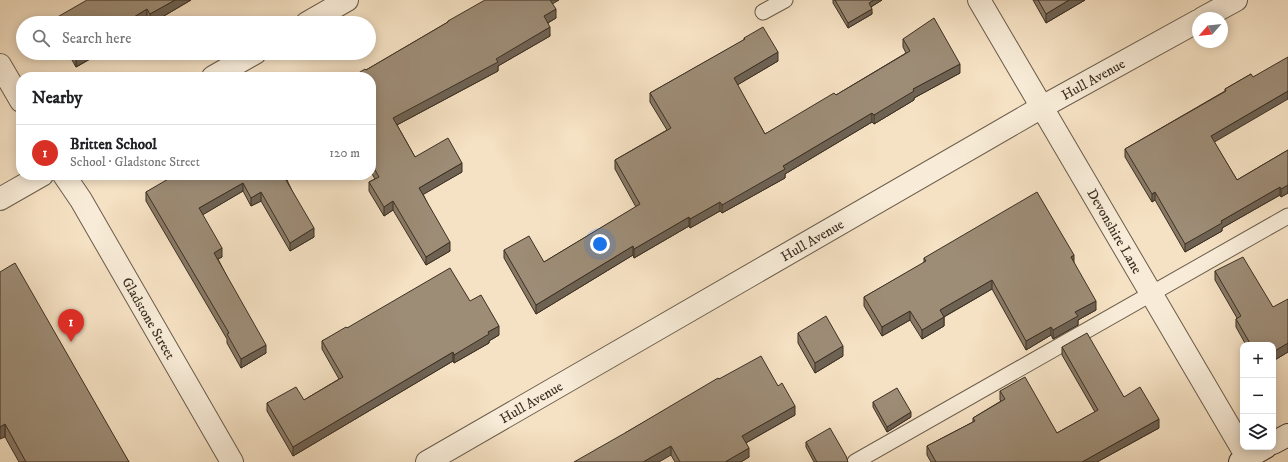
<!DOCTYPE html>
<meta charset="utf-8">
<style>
:root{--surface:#fff;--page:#f2f2f2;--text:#202124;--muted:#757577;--line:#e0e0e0;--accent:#d93025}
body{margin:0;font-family:"IM FELL DW Pica",serif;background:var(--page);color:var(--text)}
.controls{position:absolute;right:12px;bottom:12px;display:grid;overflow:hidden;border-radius:8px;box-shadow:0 2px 10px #0003}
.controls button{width:36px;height:36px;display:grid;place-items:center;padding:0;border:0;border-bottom:1px solid var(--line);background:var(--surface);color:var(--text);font:20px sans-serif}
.compass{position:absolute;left:1192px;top:12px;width:36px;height:36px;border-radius:50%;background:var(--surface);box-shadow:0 2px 10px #0003;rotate:242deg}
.you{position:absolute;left:600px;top:244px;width:14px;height:14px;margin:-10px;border:3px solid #fff;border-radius:50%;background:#1a73e8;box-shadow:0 0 0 6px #1a73e833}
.badge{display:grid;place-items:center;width:26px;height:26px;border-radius:50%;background:var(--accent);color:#fff;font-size:13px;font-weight:700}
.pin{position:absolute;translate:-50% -33px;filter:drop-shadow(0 1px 2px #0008)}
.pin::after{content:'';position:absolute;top:21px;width:14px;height:12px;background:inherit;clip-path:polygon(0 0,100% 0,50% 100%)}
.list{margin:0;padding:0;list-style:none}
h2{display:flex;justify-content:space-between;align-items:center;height:52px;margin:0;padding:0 16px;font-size:17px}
h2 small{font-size:13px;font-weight:400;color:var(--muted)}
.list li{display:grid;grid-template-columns:26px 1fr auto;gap:12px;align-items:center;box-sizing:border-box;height:56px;padding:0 16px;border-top:1px solid var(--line)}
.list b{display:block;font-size:15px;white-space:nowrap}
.list p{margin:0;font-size:13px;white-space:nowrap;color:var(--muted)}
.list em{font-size:13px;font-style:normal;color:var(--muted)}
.icon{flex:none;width:22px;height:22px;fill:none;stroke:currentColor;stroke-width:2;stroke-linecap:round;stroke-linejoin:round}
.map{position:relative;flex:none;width:1288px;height:462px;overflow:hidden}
.search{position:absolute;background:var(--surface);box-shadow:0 2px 10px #0003;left:16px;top:16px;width:360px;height:44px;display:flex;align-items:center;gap:10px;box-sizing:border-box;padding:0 14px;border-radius:22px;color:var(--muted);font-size:15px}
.panel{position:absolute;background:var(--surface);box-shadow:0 2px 10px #0003;left:16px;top:72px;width:360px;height:108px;border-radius:16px}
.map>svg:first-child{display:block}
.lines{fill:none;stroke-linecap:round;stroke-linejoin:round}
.lane-casing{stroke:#6b5c4b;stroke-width:17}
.street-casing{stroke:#6b5c4b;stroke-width:24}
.secondary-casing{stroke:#3d3023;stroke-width:24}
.lane{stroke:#f8ecd8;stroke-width:15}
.street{stroke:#f8ecd8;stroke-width:22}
.secondary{stroke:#f8ecd8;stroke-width:22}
.wall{fill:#877865;stroke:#3d3023}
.shaded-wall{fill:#6e6253;stroke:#3d3023}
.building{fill:#9d8c76;stroke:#3d3023}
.labels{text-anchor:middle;stroke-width:3.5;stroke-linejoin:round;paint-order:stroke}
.street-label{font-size:14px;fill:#3d3023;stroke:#f8ecd8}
</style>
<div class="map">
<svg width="1288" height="462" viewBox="0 0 1288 462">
<rect width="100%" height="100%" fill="#f5e1c3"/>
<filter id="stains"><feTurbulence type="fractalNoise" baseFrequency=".005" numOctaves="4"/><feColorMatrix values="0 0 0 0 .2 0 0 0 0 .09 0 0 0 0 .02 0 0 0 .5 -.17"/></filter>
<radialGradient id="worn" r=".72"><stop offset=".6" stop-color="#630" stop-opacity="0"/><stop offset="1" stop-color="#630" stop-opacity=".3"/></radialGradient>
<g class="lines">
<defs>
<g id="lane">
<polyline points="763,12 785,0"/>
<polyline points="855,462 1288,216"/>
</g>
<g id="street">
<polyline points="979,0 1250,462"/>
<polyline points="1203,18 1236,0"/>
<polyline points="307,23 347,0"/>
<polyline points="0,65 21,101"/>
<polyline points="213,77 255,53"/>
<polyline points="64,175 81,200 232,462"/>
<polyline points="0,199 42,175"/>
<polyline points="427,462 1042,107 1198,21"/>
</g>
<g id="secondary">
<polyline points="1273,443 1288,435"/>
<polyline points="1240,462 1266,447"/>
</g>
</defs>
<use href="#lane" class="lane-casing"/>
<use href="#street" class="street-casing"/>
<use href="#secondary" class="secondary-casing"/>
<use href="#lane" class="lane"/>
<use href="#street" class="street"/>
<use href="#secondary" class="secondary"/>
</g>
<g class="wall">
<polygon points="191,0 152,23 150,23 147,19 140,23 54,23 54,19"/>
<polygon points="833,0 882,0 871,7 872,14 848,28 833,3"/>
<polygon points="1033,0 1085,0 1046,23"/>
<polygon points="552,4 556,18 548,23 550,36 498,66 498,71 397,125 415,157 462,172 423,194 450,251 426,265 393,210 384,216 369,191 369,182 375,179 371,172 371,77 366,70 448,22 448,21"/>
<polygon points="744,38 778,61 737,85 765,134 836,95 906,53 903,47 903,39 960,73 914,98 914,100 874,124 872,122 785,174 785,178 722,213 720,211 690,228 689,226 634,258 633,255 536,314 504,258 504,250 544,262 636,207 615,169 615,160 667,130 650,102 650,93 744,40"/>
<polygon points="68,53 97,53 97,55 76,67"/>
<polygon points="1251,74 1214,142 1237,180 1288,150 1288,193 1281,197 1280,195 1222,228 1222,231 1185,252 1155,200 1152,202 1125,157 1125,149 1225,91 1225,89"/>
<polygon points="184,175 297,175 287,180 314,237 290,251 261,201 251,206 243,191 202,215 222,257 218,259 266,353 241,368 227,343 227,339 146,201 146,192"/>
<polygon points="924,258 1074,263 1096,310 1078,320 1078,325 1053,339 1051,335 1026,350 992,289 944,317 944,326 922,339 910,320 882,336 864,306 864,297 924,263"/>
<polygon points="1215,271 1288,352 1273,361 1273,345 1246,345 1236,327 1236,319 1237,318 1215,280"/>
<polygon points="0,272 129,462 19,462 5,437"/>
<polygon points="470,301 499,335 489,341 489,343 454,363 453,361 293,456 267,411 267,403 304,400 339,379 322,349 322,341 347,328"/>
<polygon points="798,333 843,356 815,373 798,343"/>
<polygon points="1062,347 1124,397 1159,428 1097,462 931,462 927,455 927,446 973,422 973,418 1001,401 1000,400 1000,391 1057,433 1095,412 1062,355"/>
<polygon points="719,379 778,386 795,415 746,443 749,457 741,462 675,462 671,455 625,433"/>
<polygon points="873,402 911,417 887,432 873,407"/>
<polygon points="806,442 847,462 848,462 814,462 806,447"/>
</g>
<g class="shaded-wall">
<polygon points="175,0 191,0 152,23 150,23 150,14"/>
<polygon points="549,0 559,0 549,6"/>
<polygon points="874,0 882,0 869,8 869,3"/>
<polygon points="1069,0 1085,0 1046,23 1046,14"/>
<polygon points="147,9 147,19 140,23 124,23"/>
<polygon points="556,9 556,18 544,25 544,16"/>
<polygon points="872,9 872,14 848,28 848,23"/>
<polygon points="550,27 550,36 498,66 498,71 393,127 393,118"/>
<polygon points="778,52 778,61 734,87 734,78"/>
<polygon points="84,53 97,53 97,55 76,67 76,57"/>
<polygon points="960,64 960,73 914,98 914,100 874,124 874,115 913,89"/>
<polygon points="1288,91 1288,99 1211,144 1211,136"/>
<polygon points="872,113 872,122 785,174 785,178 722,213 722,205 783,166"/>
<polygon points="462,163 462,172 419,197 419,188"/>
<polygon points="283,175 297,175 283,182"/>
<polygon points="243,183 243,191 199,217 199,208"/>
<polygon points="1288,185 1288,193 1281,197 1281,189"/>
<polygon points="1280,187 1280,195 1222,228 1222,231 1185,252 1185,244 1221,221"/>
<polygon points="261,192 261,201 251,206 251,198"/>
<polygon points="1155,192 1155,200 1152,202 1152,194"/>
<polygon points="393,201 393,210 384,216 384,207"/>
<polygon points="720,202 720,211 690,228 690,219"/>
<polygon points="689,217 689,226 634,258 634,249"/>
<polygon points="314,228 314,237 290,251 290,243"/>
<polygon points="450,242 450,251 426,265 426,257"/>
<polygon points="633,246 633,255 536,314 536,305"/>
<polygon points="222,248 222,257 214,261 214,253"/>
<polygon points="1074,255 1074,264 1071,257"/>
<polygon points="992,280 992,289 940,319 940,310"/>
<polygon points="1096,301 1096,310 1078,320 1078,325 1053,339 1053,330 1075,312"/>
<polygon points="910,311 910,320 882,336 882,327"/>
<polygon points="944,317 944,326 922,339 922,330"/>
<polygon points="499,326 499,335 489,341 489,343 454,363 454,355 488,332"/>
<polygon points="1051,327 1051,335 1026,350 1026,341"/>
<polygon points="1288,343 1288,352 1273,361 1273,352"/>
<polygon points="266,345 266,353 241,368 241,359"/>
<polygon points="843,346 843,356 815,373 815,363"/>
<polygon points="453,352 453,361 293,456 293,447"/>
<polygon points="795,406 795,415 742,445 742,436"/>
<polygon points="911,412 911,417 887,432 887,427"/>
<polygon points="1159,419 1159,428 1097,462 1082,462"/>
<polygon points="5,424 5,437 0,439 0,427"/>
<polygon points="671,446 671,455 659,462 643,462"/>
<polygon points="749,448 749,457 741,462 725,462"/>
</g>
<g class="building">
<polygon points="87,0 175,0 150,14 147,9 124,23 56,23 54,19"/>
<polygon points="485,0 550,0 556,9 544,16 550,27 496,59 498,62 393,118 415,157 448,138 462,163 419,188 450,242 426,257 393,201 384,207 369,182 379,177 371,163 371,77 352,77 365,69 366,70 448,22 448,21"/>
<polygon points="835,0 874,0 869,3 872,9 848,23"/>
<polygon points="1038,0 1069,0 1046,14"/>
<polygon points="934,18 960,64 913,89 914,91 874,115 872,113 783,166 785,169 722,205 720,202 690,219 689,217 634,249 633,246 536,305 504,250 529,236 544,262 640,204 615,160 671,128 650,93 745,39 744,38 763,27 778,52 734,78 765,134 834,93 836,95 910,51 903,39"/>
<polygon points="73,53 84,53 76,57"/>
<polygon points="1288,57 1288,91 1211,136 1237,180 1288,150 1288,185 1281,189 1280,187 1221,221 1222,223 1185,244 1155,192 1152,194 1125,149 1226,91 1225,89 1251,74 1253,77"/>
<polygon points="175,175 179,175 180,177 184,175 283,175 314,228 290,243 261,192 251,198 243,183 199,208 222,248 214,253 266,345 241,359 227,334 229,333 146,192"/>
<polygon points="1037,192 1074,255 1071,257 1096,301 1075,312 1078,316 1053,330 1051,327 1026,341 992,280 940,310 944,317 922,330 910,311 882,327 864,297 926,261 924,258"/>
<polygon points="1243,257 1273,307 1288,299 1288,343 1273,352 1273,345 1251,345 1236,319 1241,316 1215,271"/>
<polygon points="15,263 129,462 26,462 5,424 0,427 0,272"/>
<polygon points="450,268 470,301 481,295 499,326 488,332 489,334 454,355 453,352 293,447 267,403 296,387 304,400 343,377 322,341 346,327 347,328"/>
<polygon points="826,316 843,346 815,363 798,333"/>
<polygon points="1087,333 1124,397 1140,387 1159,419 1082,462 936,462 927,446 975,421 973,418 1005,399 1000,391 1025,377 1057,433 1098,410 1062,347"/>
<polygon points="761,356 778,386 782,383 795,406 742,436 749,448 725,462 680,462 671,446 643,462 574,462 625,433 718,378 719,379"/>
<polygon points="897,388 911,412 887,427 873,402"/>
<polygon points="830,428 846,456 848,462 817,462 806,442"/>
</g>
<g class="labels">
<g class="street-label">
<text transform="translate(1093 79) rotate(-29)" y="5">Hull Avenue</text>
<text transform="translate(1115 231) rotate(60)" y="5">Devonshire Lane</text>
<text transform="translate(812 240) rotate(-30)" y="5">Hull Avenue</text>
<text transform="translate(149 318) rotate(60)" y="5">Gladstone Street</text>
<text transform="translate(531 402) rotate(-30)" y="5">Hull Avenue</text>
</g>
</g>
<rect width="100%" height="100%" filter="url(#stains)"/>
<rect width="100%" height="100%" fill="url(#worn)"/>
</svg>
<div class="controls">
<button>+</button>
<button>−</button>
<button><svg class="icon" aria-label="layers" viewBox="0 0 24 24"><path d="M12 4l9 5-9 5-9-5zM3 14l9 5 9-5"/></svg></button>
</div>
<svg class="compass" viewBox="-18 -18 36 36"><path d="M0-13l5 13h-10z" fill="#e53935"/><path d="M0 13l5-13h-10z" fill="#757577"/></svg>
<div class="you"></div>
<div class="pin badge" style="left:71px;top:342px">1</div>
<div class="search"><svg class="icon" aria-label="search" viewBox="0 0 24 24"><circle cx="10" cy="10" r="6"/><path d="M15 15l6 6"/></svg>Search here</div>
<section class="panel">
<h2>Nearby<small></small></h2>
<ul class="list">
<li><span class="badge">1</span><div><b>Britten School</b><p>School · Gladstone Street</p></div><em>120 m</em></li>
</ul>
</section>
</div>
